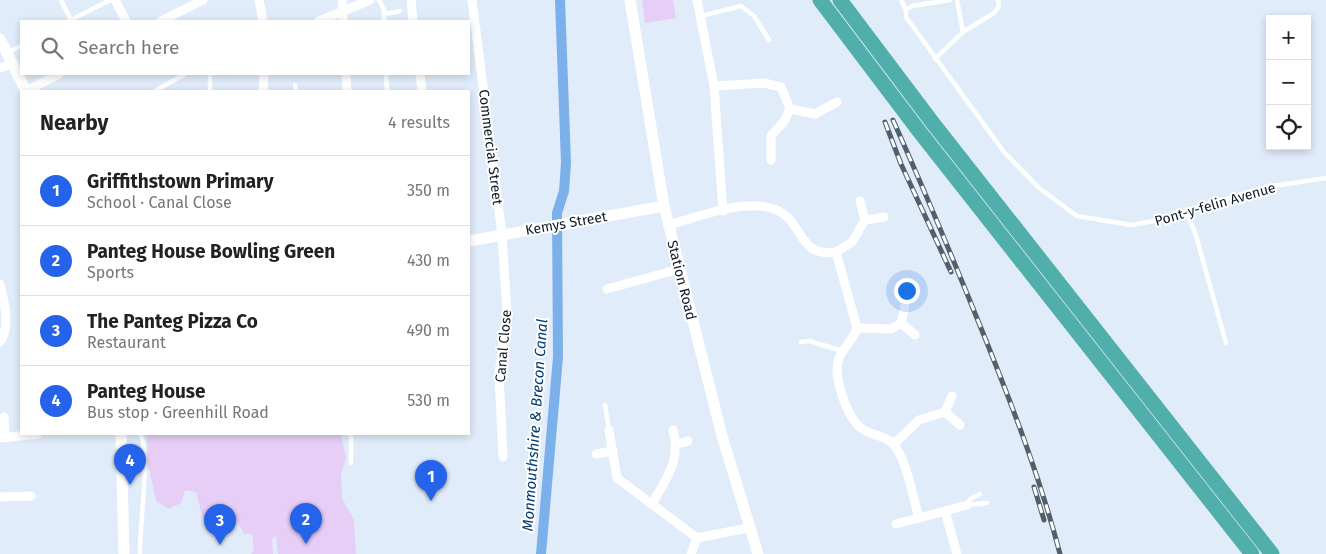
<!DOCTYPE html>
<meta charset="utf-8">
<style>
:root{--surface:#fff;--page:#f2f2f2;--text:#222;--muted:#767676;--line:#e0e0e0;--accent:#2563eb}
body{margin:0;font-family:"Fira Sans",sans-serif;background:var(--page);color:var(--text)}
.controls{position:absolute;right:15px;top:15px;display:grid;overflow:hidden;border-radius:0px;box-shadow:0 2px 8px #0003}
.controls button{width:45px;height:45px;display:grid;place-items:center;padding:0;border:0;border-bottom:1px solid var(--line);background:var(--surface);color:var(--text);font:25px sans-serif}
.you{position:absolute;left:906px;top:290px;width:18px;height:18px;margin:-12px;border:4px solid #fff;border-radius:50%;background:#1a73e8;box-shadow:0 0 0 8px #1a73e833}
.badge{display:grid;place-items:center;width:32px;height:32px;border-radius:50%;background:var(--accent);color:#fff;font-size:16px;font-weight:700}
.pin{position:absolute;translate:-50% -41px;filter:drop-shadow(0 1px 2px #0008)}
.pin::after{content:'';position:absolute;top:26px;width:18px;height:15px;background:inherit;clip-path:polygon(0 0,100% 0,50% 100%)}
.list{margin:0;padding:0;list-style:none}
h2{display:flex;justify-content:space-between;align-items:center;height:65px;margin:0;padding:0 20px;font-size:21px}
h2 small{font-size:16px;font-weight:400;color:var(--muted)}
.list li{display:grid;grid-template-columns:32px 1fr auto;gap:15px;align-items:center;box-sizing:border-box;height:70px;padding:0 20px;border-top:1px solid var(--line)}
.list b{display:block;font-size:19px;white-space:nowrap}
.list p{margin:0;font-size:16px;white-space:nowrap;color:var(--muted)}
.list em{font-size:16px;font-style:normal;color:var(--muted)}
.icon{flex:none;width:28px;height:28px;fill:none;stroke:currentColor;stroke-width:2;stroke-linecap:round;stroke-linejoin:round}
.map{position:relative;flex:none;width:1326px;height:554px;overflow:hidden}
.search{position:absolute;background:var(--surface);box-shadow:0 2px 8px #0003;left:20px;top:20px;width:450px;height:55px;display:flex;align-items:center;gap:12px;box-sizing:border-box;padding:0 18px;border-radius:0px;color:var(--muted);font-size:19px}
.panel{position:absolute;background:var(--surface);box-shadow:0 2px 8px #0003;left:20px;top:90px;width:450px;height:345px;border-radius:0px}
.map>svg:first-child{display:block}
.green{fill:#e6cef7}
.lines{fill:none;stroke-linecap:round;stroke-linejoin:round}
.canal{stroke:#7cb0ea;stroke-width:10}
.service{stroke:#fff;stroke-width:4.5}
.minor{stroke:#fff;stroke-width:9}
.tertiary{stroke:#fff;stroke-width:11}
.trunk{stroke:#50aeab;stroke-width:15}
.rail-casing{stroke:#545f6c;stroke-width:5}
.rail{stroke:#fff;stroke-width:3;stroke-dasharray:9;stroke-linecap:butt}
.labels{text-anchor:middle;stroke-width:4;stroke-linejoin:round;paint-order:stroke}
.street-label{font-size:14px;fill:#0e1925;stroke:#fff}
.water-label{font-size:15px;font-style:italic;fill:#023e72;stroke:#fff}
</style>
<div class="map">
<svg width="1326" height="554" viewBox="0 0 1326 554">
<rect width="100%" height="100%" fill="#e0ecfa"/>
<g class="green">
<polygon points="642,0 673,0 676,18 645,23"/>
<polygon points="147,434 341,434 346,458 341,475 342,498 354,520 356,554 278,554 276,535 272,539 273,554 251,554 254,551 252,534 244,534 228,503 216,519 203,519 196,492 185,490 181,503 169,509 156,501 148,464"/>
</g>
<g class="lines">
<polyline class="canal" points="541,554 558,357 557,213 564,191 566,163 560,0"/>
<g class="service">
<polyline points="61,0 71,20"/>
<polyline points="379,0 384,10 384,21"/>
<polyline points="901,0 906,10"/>
<polyline points="950,0 912,6 906,10 906,17 1004,152 1039,188 1077,216 1131,225 1166,219 1192,209 1267,187 1326,178"/>
<polyline points="957,0 963,32"/>
<polyline points="384,14 400,11"/>
<polyline points="701,16 741,6 754,16 769,40"/>
<polyline points="69,21 110,0"/>
<polyline points="7,53 21,46"/>
<polyline points="935,59 963,32 994,13 999,6 998,0"/>
<polyline points="386,74 387,91"/>
<polyline points="295,85 296,91"/>
<polyline points="155,91 185,74"/>
<polyline points="210,91 210,74"/>
<polyline points="1186,212 1195,232 1226,343"/>
<polyline points="801,342 810,341 842,351"/>
<polyline points="605,405 609,430"/>
<polyline points="351,463 351,434"/>
<polyline points="967,505 987,503"/>
<polyline points="967,505 970,499 980,494"/>
<path d="M140 554C139 530 151 451 140 434"/>
</g>
<g class="minor">
<polyline points="115,0 126,21"/>
<polyline points="259,0 263,21"/>
<polyline points="342,0 343,21"/>
<polyline points="411,0 413,21"/>
<polyline points="472,0 502,235 507,313 499,375 503,457"/>
<polyline points="697,0 714,86 723,211"/>
<polyline points="161,21 203,0"/>
<polyline points="319,21 370,0"/>
<polyline points="0,68 11,64"/>
<polyline points="346,74 347,91"/>
<polyline points="420,74 422,91"/>
<polyline points="714,86 764,83 781,87 790,109 785,120 771,136 771,160"/>
<polyline points="26,91 59,74"/>
<polyline points="263,91 264,74"/>
<polyline points="790,109 815,114 837,102"/>
<polyline points="865,220 884,217"/>
<path d="M668 225C700 217 742 198 774 209 804 219 796 258 836 252L857 328C853 340 844 347 839 358 832 375 847 417 861 428 871 436 886 435 894 445 907 461 913 498 919 518L945 511 957 554"/>
<polyline points="836,252 852,242 865,220 860,201"/>
<path d="M0 284C4 301 11 327 0 342"/>
<polyline points="607,289 679,269"/>
<polyline points="901,323 915,335"/>
<polyline points="857,328 891,329 901,323 905,306"/>
<polyline points="952,396 945,412 960,425"/>
<polyline points="4,417 5,437"/>
<polyline points="609,430 617,478 697,538"/>
<polyline points="0,438 38,434"/>
<polyline points="677,444 688,441"/>
<polyline points="894,444 919,420 945,412"/>
<polyline points="596,454 613,451"/>
<polyline points="0,497 31,496"/>
<path d="M652 504C667 477 681 461 673 430"/>
<polyline points="945,511 967,505"/>
<polyline points="896,524 919,518"/>
<polyline points="691,554 697,538 748,528"/>
</g>
<g class="tertiary">
<polyline points="630,0 664,206 722,436 758,554"/>
<polyline points="0,39 26,91"/>
<polyline points="469,241 664,206"/>
<polyline points="121,434 124,554"/>
</g>
<g class="trunk">
<polyline points="820,0 919,131 1252,554"/>
<polyline points="840,0 932,122 1272,554"/>
</g>
<defs>
<g id="rail">
<path d="M893 120C926 194 957 268 987 343 1015 413 1041 481 1060 554"/>
<polyline points="885,122 901,164 951,272"/>
<polyline points="1034,487 1044,520"/>
</g>
</defs>
<use href="#rail" class="rail-casing"/>
<use href="#rail" class="rail"/>
</g>
<g class="labels">
<g class="street-label">
<text transform="translate(491 147) rotate(83)" y="5">Commercial Street</text>
<text transform="translate(1215 204) rotate(-16)" y="5">Pont-y-felin Avenue</text>
<text transform="translate(566 223) rotate(-10)" y="5">Kemys Street</text>
<text transform="translate(682 280) rotate(76)" y="5">Station Road</text>
<text transform="translate(503 346) rotate(-85)" y="5">Canal Close</text>
</g>
<g class="water-label">
<text transform="translate(535 425) rotate(-86)" y="5">Monmouthshire &amp; Brecon Canal</text>
</g>
</g>
</svg>
<div class="controls">
<button>+</button>
<button>−</button>
<button><svg class="icon" aria-label="locate" viewBox="0 0 24 24"><circle cx="12" cy="12" r="6"/><path d="M12 2v4M12 18v4M2 12h4M18 12h4"/></svg></button>
</div>
<div class="you"></div>
<div class="pin badge" style="left:431px;top:501px">1</div>
<div class="pin badge" style="left:306px;top:544px">2</div>
<div class="pin badge" style="left:220px;top:545px">3</div>
<div class="pin badge" style="left:130px;top:485px">4</div>
<div class="search"><svg class="icon" aria-label="search" viewBox="0 0 24 24"><circle cx="10" cy="10" r="6"/><path d="M15 15l6 6"/></svg>Search here</div>
<section class="panel">
<h2>Nearby<small>4 results</small></h2>
<ul class="list">
<li><span class="badge">1</span><div><b>Griffithstown Primary</b><p>School · Canal Close</p></div><em>350 m</em></li>
<li><span class="badge">2</span><div><b>Panteg House Bowling Green</b><p>Sports</p></div><em>430 m</em></li>
<li><span class="badge">3</span><div><b>The Panteg Pizza Co</b><p>Restaurant</p></div><em>490 m</em></li>
<li><span class="badge">4</span><div><b>Panteg House</b><p>Bus stop · Greenhill Road</p></div><em>530 m</em></li>
</ul>
</section>
</div>
